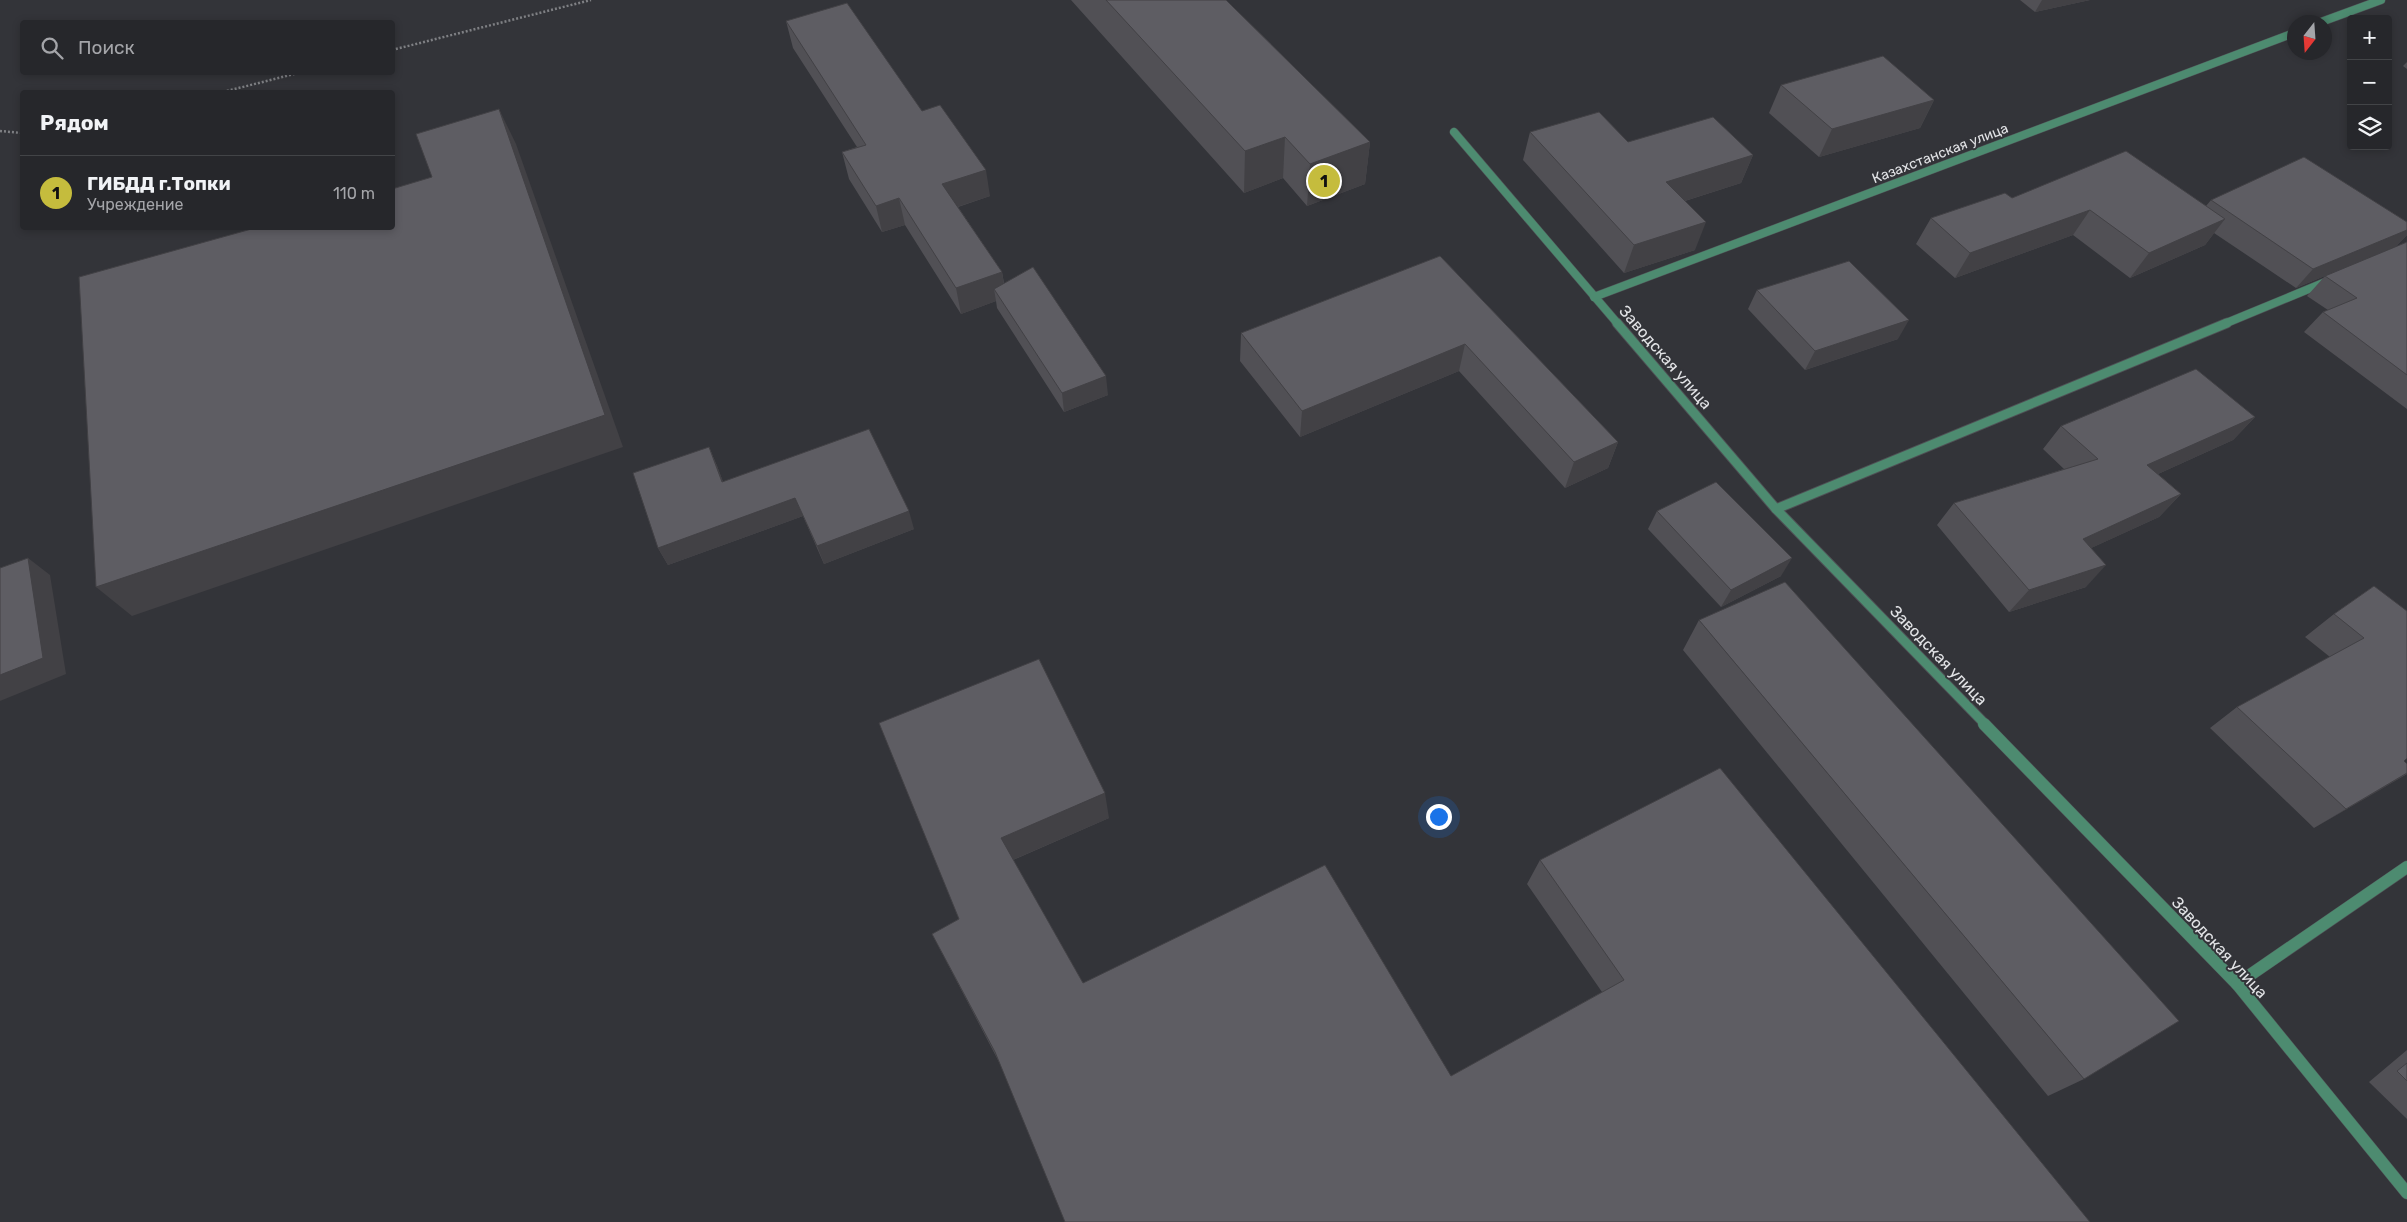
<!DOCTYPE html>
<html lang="ru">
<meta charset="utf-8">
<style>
:root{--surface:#26272b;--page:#323337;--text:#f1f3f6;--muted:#a4a5a9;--line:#424447;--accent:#c5bc3d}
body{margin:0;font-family:Rubik,sans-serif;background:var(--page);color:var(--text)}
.controls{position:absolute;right:15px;top:15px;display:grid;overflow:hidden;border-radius:5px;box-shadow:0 2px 8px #0003}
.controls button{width:45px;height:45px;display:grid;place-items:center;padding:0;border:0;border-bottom:1px solid var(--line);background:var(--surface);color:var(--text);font:25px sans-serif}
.compass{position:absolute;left:2287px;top:15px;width:45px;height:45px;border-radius:50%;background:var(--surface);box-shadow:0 2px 8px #0003;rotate:197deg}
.you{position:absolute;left:1438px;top:816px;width:18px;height:18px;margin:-12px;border:4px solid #fff;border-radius:50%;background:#1a73e8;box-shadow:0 0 0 8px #1a73e833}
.badge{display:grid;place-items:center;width:32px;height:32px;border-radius:50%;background:var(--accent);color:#111;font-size:16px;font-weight:700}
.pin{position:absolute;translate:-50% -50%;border:2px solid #fff;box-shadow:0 1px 5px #0006}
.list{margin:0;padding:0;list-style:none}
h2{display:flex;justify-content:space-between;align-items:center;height:65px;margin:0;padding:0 20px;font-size:21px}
h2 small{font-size:16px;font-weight:400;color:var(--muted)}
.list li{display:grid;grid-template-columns:32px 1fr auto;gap:15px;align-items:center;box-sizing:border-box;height:75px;padding:0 20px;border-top:1px solid var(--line)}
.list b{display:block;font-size:19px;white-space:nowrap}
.list p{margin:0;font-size:16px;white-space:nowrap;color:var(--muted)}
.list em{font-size:16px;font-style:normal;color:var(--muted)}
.icon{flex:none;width:28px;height:28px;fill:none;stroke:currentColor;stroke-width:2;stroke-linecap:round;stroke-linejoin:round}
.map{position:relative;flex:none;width:2407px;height:1222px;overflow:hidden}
.search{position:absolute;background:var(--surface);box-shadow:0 2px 8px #0003;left:20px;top:20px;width:375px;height:55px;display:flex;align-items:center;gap:12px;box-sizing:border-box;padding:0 18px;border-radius:5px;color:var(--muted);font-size:19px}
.panel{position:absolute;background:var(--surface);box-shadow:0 2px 8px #0003;left:20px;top:90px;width:375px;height:140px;border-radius:5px}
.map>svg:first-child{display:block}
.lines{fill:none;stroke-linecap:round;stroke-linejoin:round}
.minor-far2-casing{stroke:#4f5055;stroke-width:9}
.minor-far1-casing{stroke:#4f5055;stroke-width:11}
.minor-casing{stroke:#4f5055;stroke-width:13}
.path{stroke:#7f8084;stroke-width:2.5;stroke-dasharray:2 2;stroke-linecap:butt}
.minor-far2{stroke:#4d8b70;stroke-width:8}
.minor-far1{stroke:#4d8b70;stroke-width:9}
.minor{stroke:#4d8b70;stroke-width:12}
.wall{fill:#515055}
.shaded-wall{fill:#424145}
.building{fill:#5e5d63;stroke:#424145}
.labels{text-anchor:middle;stroke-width:4;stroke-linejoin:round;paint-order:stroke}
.far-street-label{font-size:14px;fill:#e2e3e6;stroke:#333439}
.street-label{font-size:16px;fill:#e2e3e6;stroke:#333439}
</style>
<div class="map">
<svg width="2407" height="1222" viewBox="0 0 2407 1222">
<rect width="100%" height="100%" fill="#333439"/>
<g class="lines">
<defs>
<g id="minor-far2">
<polyline points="2321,22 2381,0"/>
<polyline points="1454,132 1618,324"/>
<polyline points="1594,297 2294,33"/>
<polyline points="2224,324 2328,281"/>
</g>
<g id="minor-far1">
<polyline points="1617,323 1776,509 1986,725"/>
<polyline points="1776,509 2227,323"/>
</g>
<g id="minor">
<polyline points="1984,724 2237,984 2407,1193"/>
<polyline points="2237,984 2407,867"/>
</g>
</defs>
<use href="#minor-far2" class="minor-far2-casing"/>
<use href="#minor-far1" class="minor-far1-casing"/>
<use href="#minor" class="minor-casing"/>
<g class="path">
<polyline points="392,50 591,0"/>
<polyline points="223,92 302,72"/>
<polyline points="0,131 22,133"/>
</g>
<use href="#minor-far2" class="minor-far2"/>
<use href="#minor-far1" class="minor-far1"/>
<use href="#minor" class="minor"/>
</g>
<g class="wall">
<polygon points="1071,0 1226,0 1370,142 1365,184 1307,206 1283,178 1244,193"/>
<polygon points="2020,0 2090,0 2035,12"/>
<polygon points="786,21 922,111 990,196 958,207 1002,272 1004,283 1108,395 1064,412 997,308 996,301 961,314 905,225 882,232 849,179 842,152 857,147 793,48"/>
<polygon points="2407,62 2407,69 2403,66"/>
<polygon points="1781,85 1934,100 1920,128 1819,157 1769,113"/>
<polygon points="1530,132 1628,142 1753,155 1741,183 1685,201 1695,250 1624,273 1523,160"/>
<polygon points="2012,198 2206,206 2211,200 2407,222 2407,235 2396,246 2296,288 2214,233 2205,245 2130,278 2073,235 1955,278 1916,244 1931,218"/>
<polygon points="2407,242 2407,409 2304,332 2323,312 2328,310 2307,296 2325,276"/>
<polygon points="1440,256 1618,442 1608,468 1565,488 1459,371 1300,437 1240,361 1241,333"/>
<polygon points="1757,290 1898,339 1805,370 1748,309"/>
<polygon points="2255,417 2233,440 2158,474 2181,494 2159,517 2091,548 2086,587 2009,612 1937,525 1954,503 2064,469 2043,449 2061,426"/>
<polygon points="709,447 717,466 723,482 914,529 824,564 803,516 668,565 658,548"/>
<polygon points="1657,511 1781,576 1721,607 1648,529"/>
<polygon points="2374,586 2404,761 2407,774 2314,828 2210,728 2237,707 2330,657 2305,637 2334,614"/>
<polygon points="1699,620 2084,1079 2048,1096 1683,650"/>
<polygon points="879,723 1109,818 1013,860 1083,983 1451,1076 1602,992 1527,884 1540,860 2090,1222 999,1062 943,955 932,934 959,919"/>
<polygon points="2407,1050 2407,1119 2369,1082"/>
</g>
<g class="shaded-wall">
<polygon points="2042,0 2090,0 2035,12"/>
<polygon points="1934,100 1920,128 1819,157 1832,129"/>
<polygon points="499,109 516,144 623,447 132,616 96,587"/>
<polygon points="1285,137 1283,178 1244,193 1245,151"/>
<polygon points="1370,142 1365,184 1307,206 1310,164"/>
<polygon points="1753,155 1741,183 1656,210 1666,182"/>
<polygon points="986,170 990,196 948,210 942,184"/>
<polygon points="899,198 905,225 882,232 876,206"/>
<polygon points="2090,210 2073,235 1955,278 1970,253"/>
<polygon points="2225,219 2205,245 2130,278 2149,253"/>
<polygon points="1706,222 1695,250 1624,273 1634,245"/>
<polygon points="2407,230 2407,235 2396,246 2296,288 2313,269"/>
<polygon points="1002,272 1006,298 994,289 996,301 961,314 956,288"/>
<polygon points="1909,320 1898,339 1805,370 1815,351"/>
<polygon points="1465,344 1459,371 1300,437 1302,411"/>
<polygon points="1106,376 1108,395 1064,412 1062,393"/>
<polygon points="2255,417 2233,440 2127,488 2147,465"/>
<polygon points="1618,442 1608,468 1565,488 1574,462"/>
<polygon points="709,447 717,466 730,500 722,482"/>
<polygon points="2181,494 2159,517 2063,561 2083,539"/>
<polygon points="795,498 803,516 668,565 658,548"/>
<polygon points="909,511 914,529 824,564 817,546"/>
<polygon points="28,558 50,575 66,674 0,701 0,675"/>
<polygon points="1792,558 1781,576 1721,607 1731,590"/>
<polygon points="2106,565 2086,587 2009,612 2029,590"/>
<polygon points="2407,773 2380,790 2314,828 2346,809"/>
<polygon points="1105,793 1109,818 1008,862 1001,838"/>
</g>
<g class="building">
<polygon points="1106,0 1226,0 1370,142 1310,164 1285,137 1245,151"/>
<polygon points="847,3 922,111 940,105 986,170 942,184 1002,272 956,288 899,198 876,206 842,152 866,145 786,21"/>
<polygon points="1883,56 1934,100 1832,129 1781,85"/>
<polygon points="499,109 605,415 96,587 79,277 255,228 392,228 392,189 432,177 416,134"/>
<polygon points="1599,112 1628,142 1713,117 1753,155 1666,182 1706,222 1634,245 1530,132"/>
<polygon points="2126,151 2225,219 2149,253 2090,210 1970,253 1931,218 2005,193 2012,198"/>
<polygon points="2304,157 2407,222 2407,230 2313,269 2211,200"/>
<polygon points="2407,242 2407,375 2323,312 2357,298 2325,276"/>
<polygon points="1440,256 1618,442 1574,462 1465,344 1302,411 1241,333"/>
<polygon points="1849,261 1909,320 1815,351 1757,290"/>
<polygon points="1033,267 1106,376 1062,393 994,289"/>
<polygon points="2196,369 2255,417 2147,465 2181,494 2083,539 2106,565 2029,590 1954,503 2098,459 2061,426"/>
<polygon points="869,429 909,511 817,546 795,498 658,548 633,473 709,447 722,482"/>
<polygon points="1716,482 1792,558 1731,590 1657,511"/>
<polygon points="28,558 43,658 0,675 0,568"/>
<polygon points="1785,582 2179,1021 2084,1079 1699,620"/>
<polygon points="2374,586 2407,611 2407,758 2404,761 2407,764 2407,773 2346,809 2237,707 2364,638 2334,614"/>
<polygon points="1039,659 1105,793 1001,838 1083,983 1325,865 1451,1076 1624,980 1540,860 1720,768 2090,1222 1065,1222 995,1052 932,934 959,919 879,723"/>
<polygon points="2407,1063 2407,1081 2397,1071"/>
</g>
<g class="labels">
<g class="far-street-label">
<text transform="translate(1940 153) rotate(-21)" y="5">Казахстанская улица</text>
</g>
<g class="street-label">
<text transform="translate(1666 357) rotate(49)" y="6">Заводская улица</text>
<text transform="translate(1939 655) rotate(46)" y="6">Заводская улица</text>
<text transform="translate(2220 947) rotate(47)" y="6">Заводская улица</text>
</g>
</g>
</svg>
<div class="controls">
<button>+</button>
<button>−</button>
<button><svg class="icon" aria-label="layers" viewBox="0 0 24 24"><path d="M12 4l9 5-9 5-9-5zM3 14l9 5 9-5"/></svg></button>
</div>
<svg class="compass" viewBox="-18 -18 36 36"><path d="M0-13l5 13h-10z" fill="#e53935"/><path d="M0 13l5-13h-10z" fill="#a4a5a9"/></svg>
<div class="you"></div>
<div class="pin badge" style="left:1324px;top:181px">1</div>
<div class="search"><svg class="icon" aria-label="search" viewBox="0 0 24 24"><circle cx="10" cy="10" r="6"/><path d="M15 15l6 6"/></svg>Поиск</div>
<section class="panel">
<h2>Рядом<small></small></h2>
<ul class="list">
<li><span class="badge">1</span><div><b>ГИБДД г.Топки</b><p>Учреждение</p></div><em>110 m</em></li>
</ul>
</section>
</div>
